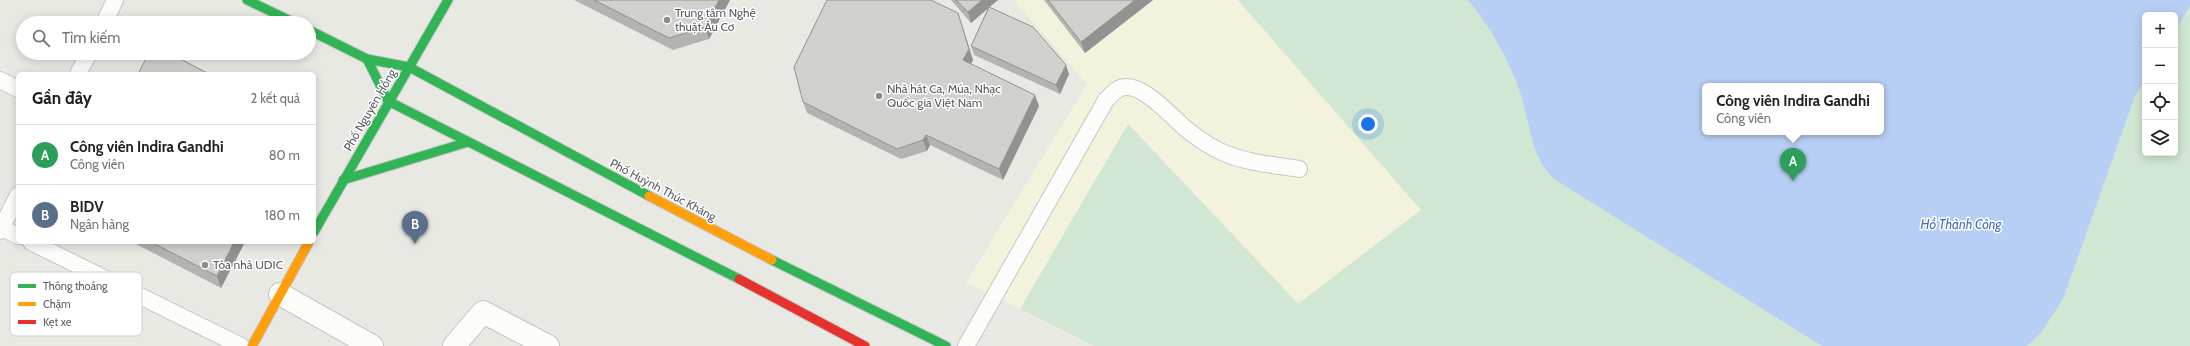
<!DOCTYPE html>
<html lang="vi">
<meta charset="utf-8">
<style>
:root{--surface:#fff;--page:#f6f6f6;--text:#202124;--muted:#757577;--line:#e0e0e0;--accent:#8b8d8f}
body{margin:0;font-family:Cabin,sans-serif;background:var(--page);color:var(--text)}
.controls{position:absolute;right:12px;top:12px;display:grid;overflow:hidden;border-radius:6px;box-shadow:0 2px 10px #0003}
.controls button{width:36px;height:36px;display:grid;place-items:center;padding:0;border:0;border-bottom:1px solid var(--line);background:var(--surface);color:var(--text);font:20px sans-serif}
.you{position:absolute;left:1368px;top:124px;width:14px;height:14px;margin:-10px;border:3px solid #fff;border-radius:50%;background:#1a73e8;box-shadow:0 0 0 6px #1a73e833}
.badge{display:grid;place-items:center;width:26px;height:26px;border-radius:50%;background:var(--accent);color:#fff;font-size:13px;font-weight:700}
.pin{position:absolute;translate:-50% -33px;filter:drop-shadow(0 1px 2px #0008)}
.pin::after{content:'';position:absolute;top:21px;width:14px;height:12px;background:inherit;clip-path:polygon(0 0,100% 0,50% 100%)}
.popup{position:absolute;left:1702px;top:83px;width:182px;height:52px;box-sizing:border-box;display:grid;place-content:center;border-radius:6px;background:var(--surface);filter:drop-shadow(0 1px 3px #0005);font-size:13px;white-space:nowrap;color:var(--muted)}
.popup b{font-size:15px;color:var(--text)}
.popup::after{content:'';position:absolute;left:50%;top:100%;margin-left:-8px;border:8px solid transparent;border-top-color:var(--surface)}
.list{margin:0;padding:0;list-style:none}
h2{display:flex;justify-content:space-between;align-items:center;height:52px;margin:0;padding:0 16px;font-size:17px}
h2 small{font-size:13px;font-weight:400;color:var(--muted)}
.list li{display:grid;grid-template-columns:26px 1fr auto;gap:12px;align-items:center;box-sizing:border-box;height:60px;padding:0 16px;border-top:1px solid var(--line)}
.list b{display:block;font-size:15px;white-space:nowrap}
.list p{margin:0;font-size:13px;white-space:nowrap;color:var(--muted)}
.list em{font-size:13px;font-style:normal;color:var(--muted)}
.icon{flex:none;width:22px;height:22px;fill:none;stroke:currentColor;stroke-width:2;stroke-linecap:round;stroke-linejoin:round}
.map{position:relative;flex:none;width:2190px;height:346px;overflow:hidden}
.search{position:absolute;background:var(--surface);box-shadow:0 2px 10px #0003;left:16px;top:16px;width:300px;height:44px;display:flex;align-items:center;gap:10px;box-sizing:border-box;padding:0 14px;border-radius:22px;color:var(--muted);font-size:15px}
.panel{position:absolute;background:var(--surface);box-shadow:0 2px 10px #0003;left:16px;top:72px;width:300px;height:172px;border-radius:6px}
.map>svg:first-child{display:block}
.commercial{fill:#f3f2dc}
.green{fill:#d1e6d3;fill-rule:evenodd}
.water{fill:#b7cff4;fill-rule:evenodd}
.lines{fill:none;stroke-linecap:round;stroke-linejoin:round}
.lane-casing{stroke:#c5c6c4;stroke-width:18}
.street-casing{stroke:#c5c6c4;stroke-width:24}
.fast-casing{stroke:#c6c6c5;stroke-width:11}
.slow-casing{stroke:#c6c6c5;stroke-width:11}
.jam-casing{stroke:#c6c6c5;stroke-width:11}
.lane{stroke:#fcfcfb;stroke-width:16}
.street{stroke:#fcfcfb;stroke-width:22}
.fast{stroke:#30b455;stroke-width:9}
.slow{stroke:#ff9f0a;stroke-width:9}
.jam{stroke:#e5322d;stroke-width:9}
.wall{fill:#b3b3b0}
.shaded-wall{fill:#929290}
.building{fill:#d0d0cd;stroke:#929290}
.poi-dot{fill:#8b8d8f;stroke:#fff;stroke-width:1.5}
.labels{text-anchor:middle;stroke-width:3;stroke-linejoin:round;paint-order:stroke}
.poi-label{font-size:12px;fill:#595c61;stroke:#fff;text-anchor:start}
.street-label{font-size:12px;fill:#595c61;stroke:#fff}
.water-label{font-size:13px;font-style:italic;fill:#466abd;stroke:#fff}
.key{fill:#fff;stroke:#cdced0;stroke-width:1}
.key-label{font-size:11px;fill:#595c61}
</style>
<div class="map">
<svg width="2190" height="346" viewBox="0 0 2190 346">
<rect width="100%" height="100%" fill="#e9e9e4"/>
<polygon class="commercial" points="1014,0 1238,0 1421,210 1299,304 1128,124 1020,309 966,283 1087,84"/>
<path class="green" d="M1238 0H2190V346H1094L1020 309 1128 124 1298 304 1421 210ZM2145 15H2175V153H2145ZM1705 86H1881V132H1705Z"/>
<path class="water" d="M1468 0H2190V6L2175 31V15H2145V80L2135 96 2063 299 2041 333 2027 346H1822L1554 179C1529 154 1531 124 1520 92 1508 58 1491 28 1468 0ZM1705 86H1881V132H1705Z"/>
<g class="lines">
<defs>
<g id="lane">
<polyline points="104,23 115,0"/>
<polyline points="78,74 89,53"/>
<polyline points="0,80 18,89"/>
<polyline points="0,227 18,236"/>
<polyline points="0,231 18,195"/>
<polyline points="31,242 241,346"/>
<path d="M966 346 1106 100C1112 94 1117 87 1126 87 1145 86 1172 117 1186 129 1196 137 1212 148 1224 153 1248 163 1274 165 1299 169"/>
</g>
<g id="street">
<polyline points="280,294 372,346"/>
<polyline points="454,346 483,312 548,346"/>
</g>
<g id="fast">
<polyline points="247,0 295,23"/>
<polyline points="309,30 367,59 409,67 649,196"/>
<polyline points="367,59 388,101 739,279"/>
<polyline points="343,180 468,142"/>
<polyline points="314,232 448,0"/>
<polyline points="772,260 946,346"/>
</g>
<g id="slow">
<polyline points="649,196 772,260"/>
<polyline points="252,346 309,242"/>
</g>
<polyline id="jam" points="739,279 865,346"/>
</defs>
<use href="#lane" class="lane-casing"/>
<use href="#street" class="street-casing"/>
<use href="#fast" class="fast-casing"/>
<use href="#slow" class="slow-casing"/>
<use href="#jam" class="jam-casing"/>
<use href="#lane" class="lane"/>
<use href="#street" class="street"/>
<use href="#fast" class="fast"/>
<use href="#slow" class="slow"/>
<use href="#jam" class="jam"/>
</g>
<g class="wall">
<polygon points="574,0 730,0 709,39 673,50"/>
<polygon points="951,0 998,0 989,7 1069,74 1060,94 974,55 971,46 988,8 971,23"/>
<polygon points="1044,0 1153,0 1085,53"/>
<polygon points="958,13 973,60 971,64 1039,106 1003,180 930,145 927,151 901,159 807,113 803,102"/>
<polygon points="132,242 245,242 221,288"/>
</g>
<g class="shaded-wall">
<polygon points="719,0 730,0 709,39 705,27"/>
<polygon points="982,0 998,0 971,23 968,12"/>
<polygon points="1135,0 1153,0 1085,53 1081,42"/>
<polygon points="958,13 973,60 967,71 963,60"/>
<polygon points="1066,65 1069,74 1060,94 1056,85"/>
<polygon points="1035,95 1039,106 1003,180 999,169"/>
<polygon points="926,135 930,145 927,151 923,140"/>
<polygon points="234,242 245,242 221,288 217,276"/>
</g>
<g class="building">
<polygon points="594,0 719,0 705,27 669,38"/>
<polygon points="827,0 931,0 958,13 969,49 963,60 1035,95 999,169 926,135 923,140 897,149 803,102 794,67"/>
<polygon points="956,0 982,0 968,12"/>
<polygon points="1048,0 1135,0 1081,42"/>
<polygon points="989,7 1033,27 1066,65 1056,85 971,46"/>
<polygon points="149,53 169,53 209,74 138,74"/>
<polygon points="151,242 234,242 217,276"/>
</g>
<g class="poi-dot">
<circle cx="667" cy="20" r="4"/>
<circle cx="879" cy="96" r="4"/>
<circle cx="205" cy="265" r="4"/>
</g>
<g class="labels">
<g class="poi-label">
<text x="675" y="17">Trung tâm Nghệ<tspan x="675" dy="14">thuật Âu Cơ</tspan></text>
<text x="887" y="93">Nhà hát Ca, Múa, Nhạc<tspan x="887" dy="14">Quốc gia Việt Nam</tspan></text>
<text x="213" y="269">Tòa nhà UDIC</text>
</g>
<g class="street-label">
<text transform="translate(370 110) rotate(-60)" y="4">Phố Nguyên Hồng</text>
<text transform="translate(663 190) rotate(28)" y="4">Phố Huỳnh Thúc Kháng</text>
</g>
<g class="water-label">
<text x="1961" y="229">Hồ Thành Công</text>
</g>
</g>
<rect x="10" y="272" width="132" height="64" rx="6" class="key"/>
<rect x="18" y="284" width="18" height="4" fill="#30b455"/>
<rect x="18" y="302" width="18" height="4" fill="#ff9f0a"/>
<rect x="18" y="320" width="18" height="4" fill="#e5322d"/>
<g class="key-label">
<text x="43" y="290">Thông thoáng</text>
<text x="43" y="308">Chậm</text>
<text x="43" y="326">Kẹt xe</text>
</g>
</svg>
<div class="controls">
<button>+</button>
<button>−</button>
<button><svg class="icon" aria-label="locate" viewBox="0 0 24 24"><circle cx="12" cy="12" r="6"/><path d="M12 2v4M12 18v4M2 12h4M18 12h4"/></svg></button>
<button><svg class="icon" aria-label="layers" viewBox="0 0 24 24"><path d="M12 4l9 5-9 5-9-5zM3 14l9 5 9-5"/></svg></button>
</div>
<div class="you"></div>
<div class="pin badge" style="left:1793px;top:181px;background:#2e9e5b">A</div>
<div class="popup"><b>Công viên Indira Gandhi</b>Công viên</div>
<div class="pin badge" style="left:415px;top:244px;background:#5c6f8a">B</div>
<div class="search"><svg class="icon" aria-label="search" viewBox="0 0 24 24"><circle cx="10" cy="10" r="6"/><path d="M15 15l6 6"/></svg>Tìm kiếm</div>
<section class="panel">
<h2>Gần đây<small>2 kết quả</small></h2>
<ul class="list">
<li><span class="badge" style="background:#2e9e5b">A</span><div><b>Công viên Indira Gandhi</b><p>Công viên</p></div><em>80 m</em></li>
<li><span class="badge" style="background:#5c6f8a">B</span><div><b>BIDV</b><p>Ngân hàng</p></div><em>180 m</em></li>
</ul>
</section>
</div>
